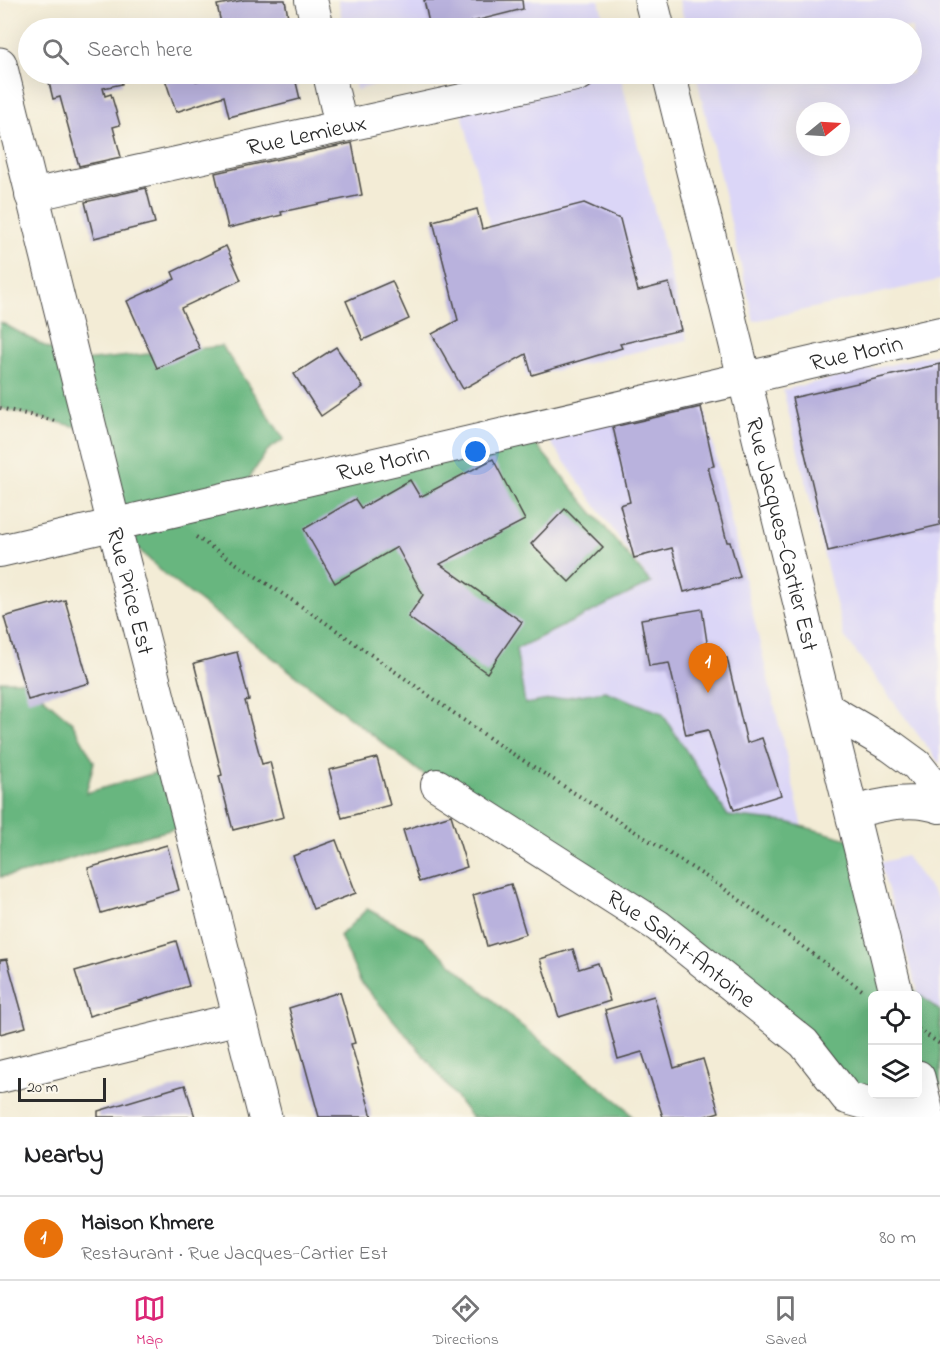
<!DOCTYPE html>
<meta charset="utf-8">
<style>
:root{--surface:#fff;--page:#f6f6f6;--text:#202124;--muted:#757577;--line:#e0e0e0;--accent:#db2777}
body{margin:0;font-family:"Indie Flower",sans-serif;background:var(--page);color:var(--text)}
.controls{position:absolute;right:18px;bottom:18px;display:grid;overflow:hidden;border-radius:9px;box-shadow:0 6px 24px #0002}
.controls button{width:54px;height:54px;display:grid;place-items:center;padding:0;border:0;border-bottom:2px solid var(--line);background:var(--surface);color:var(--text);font:30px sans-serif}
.compass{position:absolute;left:796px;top:102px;width:54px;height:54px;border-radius:50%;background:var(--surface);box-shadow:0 6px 24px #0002;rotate:72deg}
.scale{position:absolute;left:18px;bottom:15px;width:88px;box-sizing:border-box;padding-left:6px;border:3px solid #2b2b2b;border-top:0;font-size:16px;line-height:21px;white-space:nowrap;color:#2b2b2b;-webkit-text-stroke:4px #fbf7ec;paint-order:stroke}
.you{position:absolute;left:476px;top:452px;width:21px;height:21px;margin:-15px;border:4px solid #fff;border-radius:50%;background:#1a73e8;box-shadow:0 0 0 9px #1a73e833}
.badge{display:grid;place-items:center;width:39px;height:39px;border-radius:50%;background:var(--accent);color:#fff;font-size:20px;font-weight:700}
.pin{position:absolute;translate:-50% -50px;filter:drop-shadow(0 2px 3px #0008)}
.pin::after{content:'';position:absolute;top:32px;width:21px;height:18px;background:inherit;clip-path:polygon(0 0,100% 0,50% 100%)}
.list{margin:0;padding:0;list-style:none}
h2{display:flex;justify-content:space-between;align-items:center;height:78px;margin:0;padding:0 24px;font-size:26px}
h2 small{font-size:20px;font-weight:400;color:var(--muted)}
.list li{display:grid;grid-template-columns:39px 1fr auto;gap:18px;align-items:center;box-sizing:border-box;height:84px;padding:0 24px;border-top:2px solid var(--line)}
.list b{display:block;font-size:22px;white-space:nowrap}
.list p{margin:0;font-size:20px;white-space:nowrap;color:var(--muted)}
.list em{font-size:20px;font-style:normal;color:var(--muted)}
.icon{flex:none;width:33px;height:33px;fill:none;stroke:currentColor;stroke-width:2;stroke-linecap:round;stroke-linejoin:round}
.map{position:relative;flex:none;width:940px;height:1117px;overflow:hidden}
.search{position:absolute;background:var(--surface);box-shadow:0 6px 24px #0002;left:18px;right:18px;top:18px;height:66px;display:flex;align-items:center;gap:15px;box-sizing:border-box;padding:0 21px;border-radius:33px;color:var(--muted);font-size:22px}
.sheet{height:162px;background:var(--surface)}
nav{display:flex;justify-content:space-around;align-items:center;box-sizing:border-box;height:84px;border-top:2px solid var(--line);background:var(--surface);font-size:16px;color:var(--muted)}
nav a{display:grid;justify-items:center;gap:3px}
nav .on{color:var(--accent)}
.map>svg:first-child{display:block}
.built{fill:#dbd6f7;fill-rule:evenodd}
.forest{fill:#68b67f;stroke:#4a7055;stroke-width:1.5}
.building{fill:#b9b2dd}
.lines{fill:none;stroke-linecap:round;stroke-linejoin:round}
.street-casing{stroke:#494845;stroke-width:34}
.secondary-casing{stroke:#494845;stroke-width:35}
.path{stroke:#494845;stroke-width:4;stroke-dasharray:1.5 4.5;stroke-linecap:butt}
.street{stroke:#fff;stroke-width:32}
.secondary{stroke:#fff;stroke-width:33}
.labels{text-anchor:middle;stroke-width:6;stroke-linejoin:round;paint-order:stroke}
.street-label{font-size:24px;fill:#2b2b2b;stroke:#fbf7ec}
</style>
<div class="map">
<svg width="940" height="1117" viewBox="0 0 940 1117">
<rect width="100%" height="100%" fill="#fbf7ec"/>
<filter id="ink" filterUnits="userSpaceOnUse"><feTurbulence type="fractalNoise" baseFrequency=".0167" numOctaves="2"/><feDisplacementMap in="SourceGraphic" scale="12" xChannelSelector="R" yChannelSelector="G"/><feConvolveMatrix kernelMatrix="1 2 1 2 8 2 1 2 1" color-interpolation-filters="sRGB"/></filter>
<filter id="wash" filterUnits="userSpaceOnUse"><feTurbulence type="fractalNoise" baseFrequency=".008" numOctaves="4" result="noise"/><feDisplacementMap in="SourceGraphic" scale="24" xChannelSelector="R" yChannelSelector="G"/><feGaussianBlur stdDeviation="1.35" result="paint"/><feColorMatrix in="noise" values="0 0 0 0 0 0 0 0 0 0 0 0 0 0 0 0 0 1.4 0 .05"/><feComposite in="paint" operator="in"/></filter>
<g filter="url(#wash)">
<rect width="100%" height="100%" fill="#f3ecd6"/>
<g class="built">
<polygon points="338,0 599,0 605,25 590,28 344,28"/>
<path d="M679 0H940V280L754 321 696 74H912V28H686ZM805 111H841V147H805Z"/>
<polygon points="353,74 418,74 356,90"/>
<polygon points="581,74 620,74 687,340 527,377 459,100"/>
<polygon points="940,353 940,764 844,636 783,390"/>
<polygon points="701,394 803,827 787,822 728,816 662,713 605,691 525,705 516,650 651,583 539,426"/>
<polygon points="906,856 940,902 940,1011 919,995 880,863"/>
</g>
<g class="forest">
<polygon points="0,322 74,362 222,346 284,439 267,451 238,495 534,442 651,583 516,649 525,704 605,691 662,713 728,816 787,822 859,842 892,973 940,1011 940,1086 918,1064 918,996 872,996 872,1094 918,1094 928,1117 847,1098 804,1043 437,785 161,571 114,525 90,430 0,408"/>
<polygon points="0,681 24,681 72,722 94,762 86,793 162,771 178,828 115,844 29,872 0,877"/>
<polygon points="367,909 423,938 518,1023 625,1107 632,1117 471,1117 426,1058 360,981 340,936"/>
</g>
<g id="blocks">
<g class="building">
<polygon points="244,0 285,0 290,28 222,28 217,5"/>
<polygon points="424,0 522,0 523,9 471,22 472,28 430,28"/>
<polygon points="47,74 121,74 122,84 103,88 105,96 111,94 120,125 113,127 121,157 79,166 60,97 53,99"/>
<polygon points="182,74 194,74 196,81 219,76 218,74 294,74 300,99 229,117 224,96 176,112 165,79"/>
<polygon points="352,143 362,195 281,212 282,215 228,228 215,173"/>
<polygon points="146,188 155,223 94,238 85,202"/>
<polygon points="584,203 620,219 638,291 669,283 681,330 620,344 622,348 532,375 526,354 463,389 432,334 458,320 433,221 477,209 482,229"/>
<polygon points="226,246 241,280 181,308 200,349 157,368 127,301 175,279 172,272"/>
<polygon points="392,281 409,319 363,340 346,301"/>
<polygon points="336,347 363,387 321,416 294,374"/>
<polygon points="940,364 940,525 828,551 792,398"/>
<polygon points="701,407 714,466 708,467 727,542 730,542 740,577 684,592 672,548 634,558 620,505 630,502 613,427"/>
<polygon points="493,459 525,520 440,564 522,622 487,673 408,617 423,595 397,547 335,583 304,529 355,499 361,508 410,480 420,497"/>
<polygon points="565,509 603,547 569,582 531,544"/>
<polygon points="65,600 89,683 28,700 4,617"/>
<polygon points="702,609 710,662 727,658 747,743 762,738 781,795 734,810 708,730 686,735 669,663 649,666 641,619"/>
<polygon points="237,652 249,700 245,701 262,764 270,762 284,817 233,830 219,776 222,775 194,663"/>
<polygon points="377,758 390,805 342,818 329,770"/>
<polygon points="451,815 467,867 419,882 403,830"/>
<polygon points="336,840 356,893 313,909 293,856"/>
<polygon points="167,845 179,890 101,913 88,868"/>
<polygon points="511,884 526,934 487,946 473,895"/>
<polygon points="176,941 189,986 89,1016 75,971"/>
<polygon points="573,949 579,969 598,963 610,1001 559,1017 540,959"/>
<polygon points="7,959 26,1027 0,1034 0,960"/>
<polygon points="340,992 355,1043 351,1044 372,1117 319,1117 289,1008"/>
<polygon points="654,996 674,1068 703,1059 719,1112 703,1117 663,1117 642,1052 618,1059 605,1010"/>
<polygon points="185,1085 195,1117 98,1117 98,1111"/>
</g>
</g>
</g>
<g filter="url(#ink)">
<use href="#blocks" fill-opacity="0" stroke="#494845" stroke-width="1.5"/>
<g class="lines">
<defs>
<g id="street">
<polyline points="311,0 318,28"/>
<polyline points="329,74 341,126"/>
<path id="s1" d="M31 195 580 74"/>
<path id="s2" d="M0 551 940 333"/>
<polyline points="826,708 891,746 917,765 940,794"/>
<path id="s3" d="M437 785 658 926 804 1043 847 1098 914 1117"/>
<path d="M852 812C882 805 910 797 940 807"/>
<polyline points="0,1077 240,1018"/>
</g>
<g id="secondary">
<polyline points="651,0 658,28"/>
<path id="s4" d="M0 64 114 525 265 1117"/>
<path id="s5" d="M669 74 897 996"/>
<polyline points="918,1077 928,1117"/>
</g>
</defs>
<use href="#street" class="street-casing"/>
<use href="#secondary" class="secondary-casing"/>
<g class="path">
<polyline points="0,408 55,421"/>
<polyline points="196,537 319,618 499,745 719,885 862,990"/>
<polyline points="918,1029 940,1044"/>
</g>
<use href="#street" class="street"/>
<use href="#secondary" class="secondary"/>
</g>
</g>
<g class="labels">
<g class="street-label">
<text dy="8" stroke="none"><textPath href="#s1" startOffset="282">Rue Lemieux</textPath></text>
<text dy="8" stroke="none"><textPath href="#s2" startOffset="879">Rue Morin</textPath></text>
<text dy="8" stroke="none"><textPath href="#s2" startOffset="393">Rue Morin</textPath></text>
<text dy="8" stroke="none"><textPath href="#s5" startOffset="474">Rue Jacques-Cartier Est</textPath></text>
<text dy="8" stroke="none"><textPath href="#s4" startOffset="543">Rue Price Est</textPath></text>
<text dy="8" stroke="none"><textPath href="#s3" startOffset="294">Rue Saint-Antoine</textPath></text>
</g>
</g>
</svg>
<div class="controls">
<button><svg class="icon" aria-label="locate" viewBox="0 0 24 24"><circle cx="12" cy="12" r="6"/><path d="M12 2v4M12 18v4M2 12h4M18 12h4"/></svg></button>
<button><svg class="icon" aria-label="layers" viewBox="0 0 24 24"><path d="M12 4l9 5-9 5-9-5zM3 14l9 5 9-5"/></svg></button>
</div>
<svg class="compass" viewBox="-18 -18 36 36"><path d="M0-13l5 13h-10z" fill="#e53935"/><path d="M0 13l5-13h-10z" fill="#757577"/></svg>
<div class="scale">20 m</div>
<div class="you"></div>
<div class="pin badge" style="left:708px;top:693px;background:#e8710a">1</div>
<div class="search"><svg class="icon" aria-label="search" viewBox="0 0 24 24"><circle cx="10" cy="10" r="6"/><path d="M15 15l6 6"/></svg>Search here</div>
</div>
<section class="sheet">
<h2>Nearby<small></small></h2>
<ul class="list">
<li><span class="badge" style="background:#e8710a">1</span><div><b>Maison Khmere</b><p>Restaurant · Rue Jacques-Cartier Est</p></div><em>80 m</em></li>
</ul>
</section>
<nav>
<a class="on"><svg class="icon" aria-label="map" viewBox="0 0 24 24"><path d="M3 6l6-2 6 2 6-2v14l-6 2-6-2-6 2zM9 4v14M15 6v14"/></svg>Map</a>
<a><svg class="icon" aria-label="directions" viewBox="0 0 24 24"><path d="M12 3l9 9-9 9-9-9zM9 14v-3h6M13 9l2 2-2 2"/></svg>Directions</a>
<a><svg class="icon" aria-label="saved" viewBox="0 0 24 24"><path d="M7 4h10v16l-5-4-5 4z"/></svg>Saved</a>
</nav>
